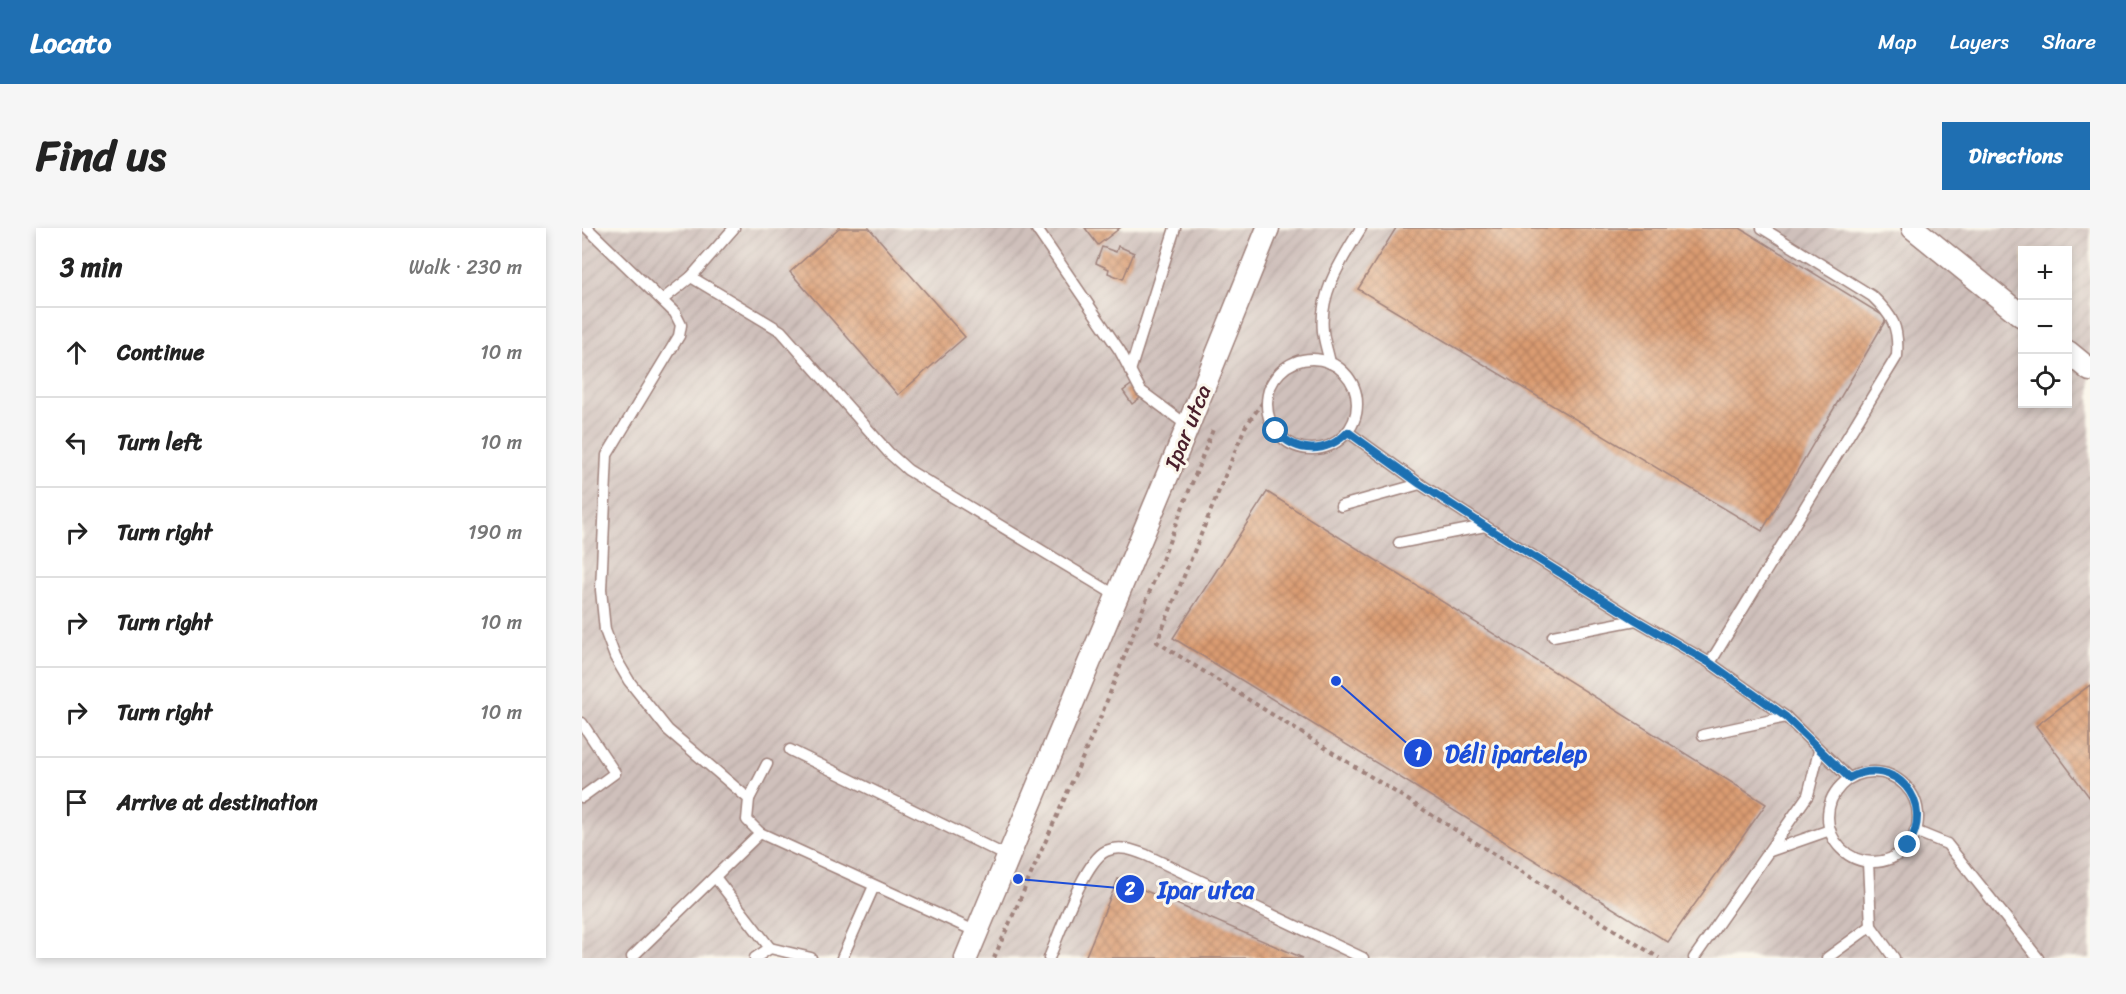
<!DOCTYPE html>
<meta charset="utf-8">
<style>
:root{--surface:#fff;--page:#f6f6f6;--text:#222;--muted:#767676;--line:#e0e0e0;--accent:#1f6fb2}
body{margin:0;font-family:Sriracha,sans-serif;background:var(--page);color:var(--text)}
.controls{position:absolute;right:18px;top:18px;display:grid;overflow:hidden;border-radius:0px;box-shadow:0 3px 9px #0003}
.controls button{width:54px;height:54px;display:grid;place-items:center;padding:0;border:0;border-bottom:2px solid var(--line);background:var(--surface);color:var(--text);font:30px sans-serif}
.stop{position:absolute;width:18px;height:18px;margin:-14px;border:4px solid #1f6fb2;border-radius:50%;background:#fff}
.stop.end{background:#1f6fb2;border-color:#fff;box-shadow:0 2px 6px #0008}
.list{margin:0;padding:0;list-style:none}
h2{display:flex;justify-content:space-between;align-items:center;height:78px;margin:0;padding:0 24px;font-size:26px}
h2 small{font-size:20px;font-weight:400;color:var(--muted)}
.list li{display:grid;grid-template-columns:39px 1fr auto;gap:18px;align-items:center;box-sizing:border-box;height:90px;padding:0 24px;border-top:2px solid var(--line)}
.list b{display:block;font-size:22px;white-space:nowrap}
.list em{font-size:20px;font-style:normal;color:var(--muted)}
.icon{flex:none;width:33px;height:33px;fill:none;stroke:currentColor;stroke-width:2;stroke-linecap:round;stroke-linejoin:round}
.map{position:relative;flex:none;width:1508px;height:730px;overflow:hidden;border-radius:0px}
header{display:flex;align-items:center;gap:36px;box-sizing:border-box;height:84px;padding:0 30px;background:var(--accent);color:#fff}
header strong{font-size:28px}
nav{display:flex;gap:33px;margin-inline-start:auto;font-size:21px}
.intro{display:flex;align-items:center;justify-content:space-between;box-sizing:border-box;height:144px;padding:0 36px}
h1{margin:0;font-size:42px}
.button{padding:15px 27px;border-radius:0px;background:var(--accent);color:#fff;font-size:21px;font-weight:700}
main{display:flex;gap:36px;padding:0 36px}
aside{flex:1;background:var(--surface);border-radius:0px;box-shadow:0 3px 9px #0003}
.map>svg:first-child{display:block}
.industrial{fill:url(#industrial-furrows);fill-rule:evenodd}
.building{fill:url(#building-cross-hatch)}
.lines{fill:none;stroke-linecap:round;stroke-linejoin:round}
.service-casing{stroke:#9f827b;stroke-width:13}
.minor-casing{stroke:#9f827b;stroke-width:25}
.path{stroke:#9f827b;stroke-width:4;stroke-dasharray:4.5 4.5;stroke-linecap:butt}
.service{stroke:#fff;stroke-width:10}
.minor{stroke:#fff;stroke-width:22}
.route{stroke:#1f6fb2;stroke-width:8}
.labels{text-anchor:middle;stroke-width:6;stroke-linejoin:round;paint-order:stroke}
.street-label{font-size:22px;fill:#4a1f2b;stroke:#fbf7ec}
.leader{fill:none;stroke:#1d4ed8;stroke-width:2}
.callout-dot{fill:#1d4ed8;stroke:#fbf7ec;stroke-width:2}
.mark-label{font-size:18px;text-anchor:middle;font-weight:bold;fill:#fff}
.callout-label{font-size:24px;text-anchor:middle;font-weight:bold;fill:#1d4ed8;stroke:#fbf7ec;stroke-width:6;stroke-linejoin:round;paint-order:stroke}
</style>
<header>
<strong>Locato</strong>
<nav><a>Map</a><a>Layers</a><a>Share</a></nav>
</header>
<div class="intro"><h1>Find us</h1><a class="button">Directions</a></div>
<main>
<aside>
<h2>3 min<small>Walk · 230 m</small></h2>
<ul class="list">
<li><svg class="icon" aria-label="ahead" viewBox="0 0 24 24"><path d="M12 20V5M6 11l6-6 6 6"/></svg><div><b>Continue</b></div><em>10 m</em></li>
<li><svg class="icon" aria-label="left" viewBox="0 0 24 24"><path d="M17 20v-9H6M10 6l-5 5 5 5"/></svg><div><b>Turn left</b></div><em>10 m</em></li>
<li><svg class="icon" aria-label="right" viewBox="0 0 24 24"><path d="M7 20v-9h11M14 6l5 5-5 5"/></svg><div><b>Turn right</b></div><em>190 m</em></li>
<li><svg class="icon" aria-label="right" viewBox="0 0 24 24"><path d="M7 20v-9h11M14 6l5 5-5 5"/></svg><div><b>Turn right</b></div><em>10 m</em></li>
<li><svg class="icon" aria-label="right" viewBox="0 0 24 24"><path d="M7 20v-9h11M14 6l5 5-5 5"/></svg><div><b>Turn right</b></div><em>10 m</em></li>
<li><svg class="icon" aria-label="arrive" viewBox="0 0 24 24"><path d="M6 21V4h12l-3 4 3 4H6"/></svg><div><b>Arrive at destination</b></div></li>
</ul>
</aside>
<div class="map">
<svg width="1508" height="730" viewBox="0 0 1508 730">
<defs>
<pattern id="industrial-furrows" width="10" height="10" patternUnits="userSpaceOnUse" patternTransform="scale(1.5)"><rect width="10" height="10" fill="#cfc0bb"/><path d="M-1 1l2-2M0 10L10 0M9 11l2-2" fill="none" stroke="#b3a5a1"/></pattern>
<pattern id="building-cross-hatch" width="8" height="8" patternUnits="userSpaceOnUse" patternTransform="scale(1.5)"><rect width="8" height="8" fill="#da9b71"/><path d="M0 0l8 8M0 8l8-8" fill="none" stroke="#b37e5d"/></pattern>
</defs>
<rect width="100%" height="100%" fill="#fbf7ec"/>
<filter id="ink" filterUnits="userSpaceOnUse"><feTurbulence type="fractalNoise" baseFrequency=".0167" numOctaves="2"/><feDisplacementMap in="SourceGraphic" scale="12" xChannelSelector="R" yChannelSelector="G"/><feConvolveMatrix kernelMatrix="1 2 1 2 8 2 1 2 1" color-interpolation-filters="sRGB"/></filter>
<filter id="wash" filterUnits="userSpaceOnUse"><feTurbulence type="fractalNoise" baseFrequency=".008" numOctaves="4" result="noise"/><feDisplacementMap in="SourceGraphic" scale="24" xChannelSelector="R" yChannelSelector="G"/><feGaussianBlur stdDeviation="1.35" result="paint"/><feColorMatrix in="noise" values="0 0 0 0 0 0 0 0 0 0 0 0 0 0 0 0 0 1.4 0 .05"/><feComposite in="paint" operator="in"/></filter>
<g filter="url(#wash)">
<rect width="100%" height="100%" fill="#f4e4cb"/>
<path class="industrial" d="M0 0H1508V730H0ZM1440 22H1486V176H1440Z"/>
<g id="blocks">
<g class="building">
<polygon points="257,0 287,0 383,109 316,167 208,44"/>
<polygon points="503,0 538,0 516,17"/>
<polygon points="814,0 1158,0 1305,90 1180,303 776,61"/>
<polygon points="536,18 552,25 541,51 526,45 527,41 514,35 520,19 534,24"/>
<polygon points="552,155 562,167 550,176 541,163"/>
<polygon points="685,264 1184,576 1086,714 591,410"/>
<polygon points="1508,457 1508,570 1454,498"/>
<polygon points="536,651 721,730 503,730"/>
</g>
</g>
</g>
<g filter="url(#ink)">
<use href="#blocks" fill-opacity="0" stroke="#9f827b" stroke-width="1.5"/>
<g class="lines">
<defs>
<g id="service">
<polyline points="5,0 93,85 99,97 97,108 25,227 19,362 23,402 33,429 47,453 86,502 167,571 165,592 178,605 395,704"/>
<polyline points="454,0 538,123 559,163 606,198"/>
<polyline points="109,49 199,103 307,225 326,242 535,368"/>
<polyline points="80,72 109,49 152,0"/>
<circle cx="730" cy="176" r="45"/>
<path d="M748 135C746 124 742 114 741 103 737 64 760 32 779 0"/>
<polyline points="548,143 593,0"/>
<polyline points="766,204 838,256 903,298 1054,392 1128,435 1204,489 1267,550"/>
<polyline points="759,278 838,256"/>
<polyline points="817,315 903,298"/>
<polyline points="971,408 1054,392"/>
<path d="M1128 435 1315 128C1317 99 1311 88 1290 68L1180 0"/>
<polyline points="0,495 33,545 0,569"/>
<polyline points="1121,507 1204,489"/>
<polyline points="208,522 425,628"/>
<circle cx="1291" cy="589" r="45"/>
<polyline points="167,571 185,536"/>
<polyline points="1333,603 1365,616 1456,730"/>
<polyline points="1188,623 1248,602"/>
<polyline points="1286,634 1289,698 1312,730"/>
<polyline points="133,649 188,720 173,730"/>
<polyline points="188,720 229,730"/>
<polyline points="51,730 50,729 178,605"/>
<polyline points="260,730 292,658"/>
<path d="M467 730C477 707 502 633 524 623 538 617 551 622 564 627L781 730"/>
<polyline points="1112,730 1226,567 1237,523"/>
<polyline points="1245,730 1289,698"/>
</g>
<g id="minor">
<polyline points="1331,0 1440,88"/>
<polyline points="1486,124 1508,142"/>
<polyline points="384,730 606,198 686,0"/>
</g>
</defs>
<use href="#service" class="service-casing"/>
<use href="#minor" class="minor-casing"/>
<g class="path">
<polyline points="686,167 663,199 575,414 1077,730"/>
<polyline points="412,730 519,488 632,199"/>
</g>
<use href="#service" class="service"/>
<use href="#minor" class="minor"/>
</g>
</g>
<g class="lines" filter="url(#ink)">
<path class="route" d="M694 203C715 226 744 226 766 204L838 256 903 298 1054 392 1128 435 1204 489 1267 550C1312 526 1354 574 1326 617"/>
</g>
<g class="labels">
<g class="street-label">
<text transform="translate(605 199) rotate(-68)" y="8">Ipar utca</text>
</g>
</g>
<path class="leader" d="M754 453L836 525M436 651L548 661"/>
<g class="callout-dot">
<circle cx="754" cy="453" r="6"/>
<circle cx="436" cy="651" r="6"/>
<circle cx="836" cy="525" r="15"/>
<circle cx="548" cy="661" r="15"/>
</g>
<g class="mark-label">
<text x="836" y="532">1</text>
<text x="548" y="667">2</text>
</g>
<g class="callout-label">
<text x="934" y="534">Déli ipartelep</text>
<text x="624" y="670">Ipar utca</text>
</g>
</svg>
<div class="controls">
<button>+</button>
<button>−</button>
<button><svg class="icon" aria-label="locate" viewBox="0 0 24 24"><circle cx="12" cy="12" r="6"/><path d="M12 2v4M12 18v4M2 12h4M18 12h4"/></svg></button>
</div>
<div class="stop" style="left:694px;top:203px"></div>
<div class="stop end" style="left:1326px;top:617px"></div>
</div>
</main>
